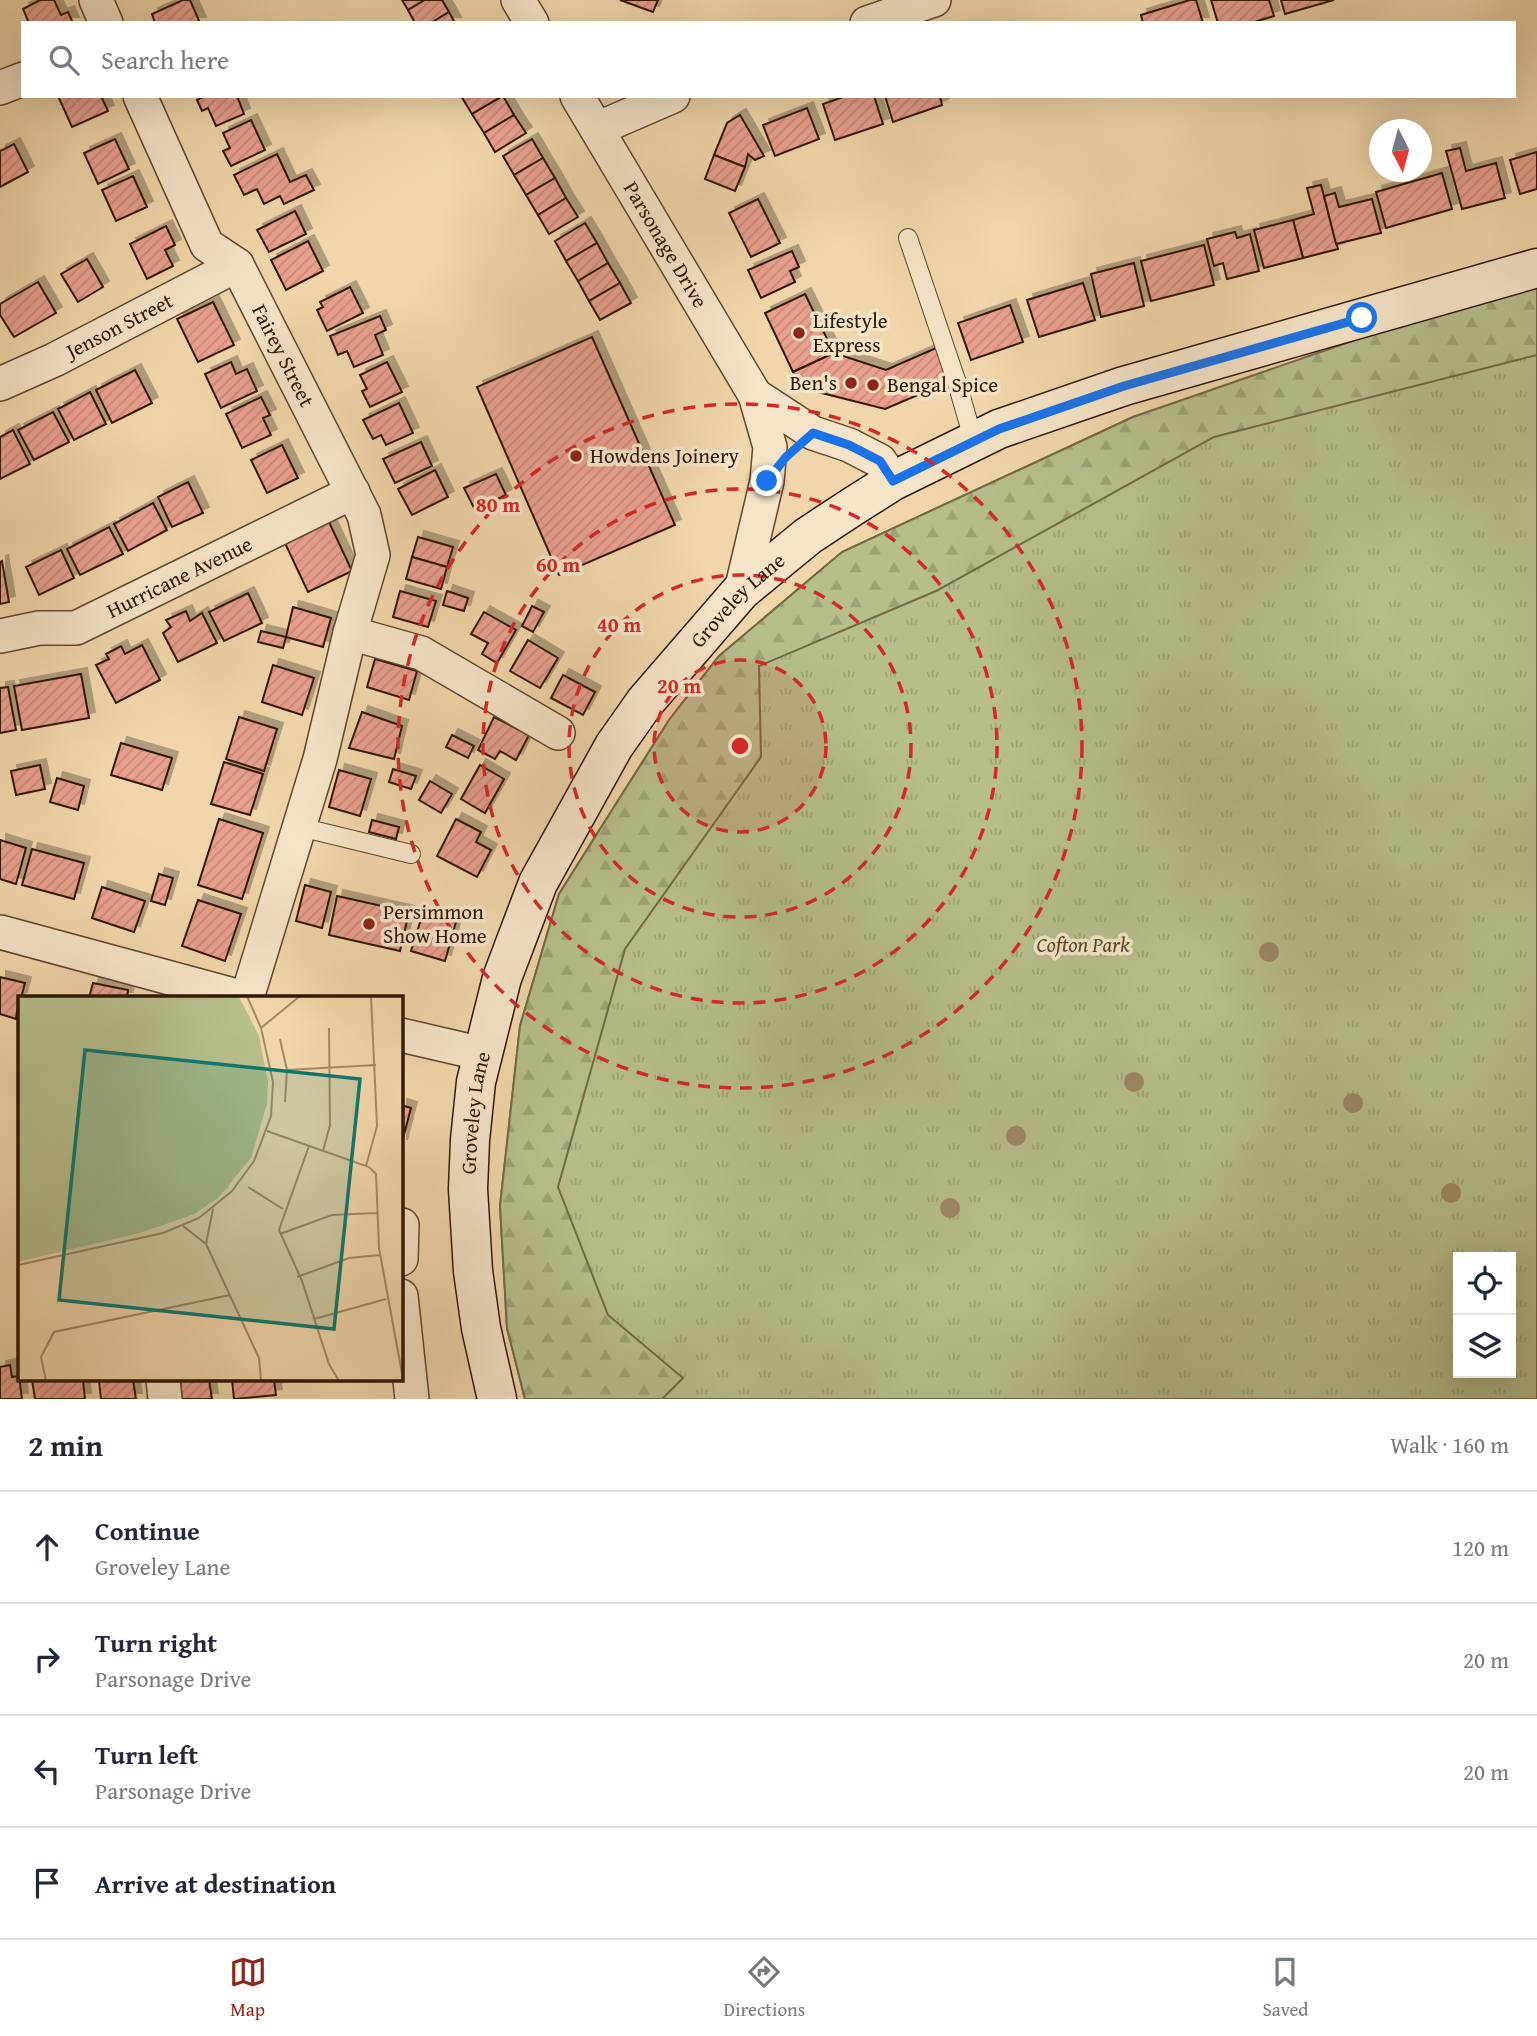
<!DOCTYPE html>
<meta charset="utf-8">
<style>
:root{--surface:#fff;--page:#f2f2f3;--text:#1f2937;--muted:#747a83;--line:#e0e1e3;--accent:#8f2418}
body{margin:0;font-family:"Gentium Book Plus",serif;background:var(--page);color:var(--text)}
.controls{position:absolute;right:21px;bottom:21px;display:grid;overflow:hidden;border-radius:0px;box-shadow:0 7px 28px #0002}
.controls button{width:63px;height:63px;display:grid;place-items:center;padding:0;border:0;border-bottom:2px solid var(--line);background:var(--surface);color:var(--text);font:35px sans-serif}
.compass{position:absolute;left:1369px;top:119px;width:63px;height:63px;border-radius:50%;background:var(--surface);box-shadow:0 7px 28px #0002;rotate:174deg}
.stop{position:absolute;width:21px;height:21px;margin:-16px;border:5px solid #1a73e8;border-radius:50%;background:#fff}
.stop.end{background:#1a73e8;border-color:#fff;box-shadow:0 2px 7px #0008}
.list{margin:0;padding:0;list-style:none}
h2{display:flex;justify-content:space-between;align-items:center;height:91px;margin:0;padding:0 28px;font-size:30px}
h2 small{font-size:23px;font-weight:400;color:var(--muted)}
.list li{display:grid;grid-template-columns:46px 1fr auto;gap:21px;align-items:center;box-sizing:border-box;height:112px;padding:0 28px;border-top:2px solid var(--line)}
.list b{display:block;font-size:26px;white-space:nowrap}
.list p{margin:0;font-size:23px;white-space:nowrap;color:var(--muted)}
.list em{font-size:23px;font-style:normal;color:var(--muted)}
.icon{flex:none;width:38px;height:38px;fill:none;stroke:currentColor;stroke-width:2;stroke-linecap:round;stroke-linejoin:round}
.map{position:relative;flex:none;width:1537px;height:1399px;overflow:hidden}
.search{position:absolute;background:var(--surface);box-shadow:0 7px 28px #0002;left:21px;right:21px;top:21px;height:77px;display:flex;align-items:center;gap:18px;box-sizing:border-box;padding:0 24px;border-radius:0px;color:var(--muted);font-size:26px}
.sheet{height:539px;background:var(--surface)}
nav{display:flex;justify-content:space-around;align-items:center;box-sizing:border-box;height:98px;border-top:2px solid var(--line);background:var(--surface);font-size:19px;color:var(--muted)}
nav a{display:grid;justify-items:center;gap:4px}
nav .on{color:var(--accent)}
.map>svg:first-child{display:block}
.grass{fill:url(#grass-tufts);stroke:#746a47;stroke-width:2;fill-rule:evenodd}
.forest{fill:url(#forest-firs);stroke:#746a47;stroke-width:2}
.building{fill:url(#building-hatch);stroke:#311603;stroke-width:2;filter:url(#shadow)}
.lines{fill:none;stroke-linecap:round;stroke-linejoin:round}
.service-casing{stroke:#61462d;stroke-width:20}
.minor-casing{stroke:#61462d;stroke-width:36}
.secondary-casing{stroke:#311603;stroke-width:41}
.service{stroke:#f5e4c8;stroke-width:18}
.minor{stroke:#f5e4c8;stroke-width:33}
.secondary{stroke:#f5e4c8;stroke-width:38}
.tree{fill:#9d8865}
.route{stroke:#1a73e8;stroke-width:9}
.ring{fill:none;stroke:#d62828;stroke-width:3.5;stroke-dasharray:12 9}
.poi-dot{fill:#8f2418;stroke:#f5e4c8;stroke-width:2.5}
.labels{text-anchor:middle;stroke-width:7;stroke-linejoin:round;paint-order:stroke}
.street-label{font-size:21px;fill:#311603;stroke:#f5e4c8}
.poi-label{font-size:21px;fill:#311603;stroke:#f5e4c8;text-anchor:start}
.park-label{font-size:21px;font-style:italic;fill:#59482c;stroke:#f5e4c8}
.inset-road{fill:none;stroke:#a48967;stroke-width:2}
.view{fill:#0f766e;fill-opacity:0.15;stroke:#0f766e;stroke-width:3.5}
.inset-edge{fill:none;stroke:#311603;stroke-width:3.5}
.centre{fill:#d62828;stroke:#f5e4c8;stroke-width:3.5}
.ring-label{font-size:21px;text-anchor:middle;font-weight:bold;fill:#d62828;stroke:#f5e4c8;stroke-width:7;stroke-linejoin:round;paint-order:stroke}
</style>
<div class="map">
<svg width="1537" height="1399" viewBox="0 0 1537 1399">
<defs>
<pattern id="grass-tufts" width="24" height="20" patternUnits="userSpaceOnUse" patternTransform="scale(1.75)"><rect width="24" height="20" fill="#b6be8b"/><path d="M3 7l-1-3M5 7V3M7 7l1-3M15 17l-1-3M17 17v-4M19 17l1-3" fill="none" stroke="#9da376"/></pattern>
<pattern id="forest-firs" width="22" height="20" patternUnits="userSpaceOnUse" patternTransform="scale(1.75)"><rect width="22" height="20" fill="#b6be8b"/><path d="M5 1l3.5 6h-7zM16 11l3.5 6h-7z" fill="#9da376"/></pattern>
<pattern id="building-hatch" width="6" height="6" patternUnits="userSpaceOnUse" patternTransform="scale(1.75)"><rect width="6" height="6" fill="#e9a08e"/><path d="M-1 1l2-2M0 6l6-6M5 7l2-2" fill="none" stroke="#c88979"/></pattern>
<filter id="shadow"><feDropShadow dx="6" dy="-6" stdDeviation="0" flood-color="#0004"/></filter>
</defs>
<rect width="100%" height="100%" fill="#f0d6aa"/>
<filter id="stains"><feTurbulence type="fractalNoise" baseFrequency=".00286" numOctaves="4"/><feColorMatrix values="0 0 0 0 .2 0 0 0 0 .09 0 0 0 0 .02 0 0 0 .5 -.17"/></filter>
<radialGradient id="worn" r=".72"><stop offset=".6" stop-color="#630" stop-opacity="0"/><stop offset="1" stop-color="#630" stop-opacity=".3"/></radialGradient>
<path class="grass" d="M1537 283V1399H525L507 1328 500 1206 520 1026 559 894 669 720 719 656 842 552 1133 417ZM1458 1257H1511V1373H1458Z"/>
<polygon class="forest" points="1537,283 1537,355 1214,437 936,591 759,666 761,757 625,949 558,1187 608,1315 683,1378 662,1399 525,1399 507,1328 500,1206 520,1026 559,894 669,720 719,656 842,552 1133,417 1361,338"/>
<g class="building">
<polygon points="40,0 54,0 61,15 68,12 73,23 29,23 23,9"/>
<polygon points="183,0 190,0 200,23 155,23 152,14"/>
<polygon points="402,0 425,0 408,10"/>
<polygon points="425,0 442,0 449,12 431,23 415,23 408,10"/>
<polygon points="620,0 658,0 653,12"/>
<polygon points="1190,0 1196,0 1203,23 1143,23 1141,15"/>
<polygon points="1211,0 1269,0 1274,16 1251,23 1218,23"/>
<polygon points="1281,0 1334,0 1285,14"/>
<polygon points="449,12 455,23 431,23"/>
<polygon points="58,96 101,96 108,111 72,127"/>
<polygon points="205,96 237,96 244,114 216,126 208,108 202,111 197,100"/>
<polygon points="461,96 502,96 472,114"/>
<polygon points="503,96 514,115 484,133 472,114"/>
<polygon points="846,96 874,96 883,124 835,140 823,104"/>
<polygon points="885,96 940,96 942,105 893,122"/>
<polygon points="807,108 819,139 775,156 763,125"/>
<polygon points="514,115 526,133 495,152 484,133"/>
<polygon points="740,115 764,156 755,160 748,154 745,167 714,155 727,123"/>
<polygon points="251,120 265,150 231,166 223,151 230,148 223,133"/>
<polygon points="115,139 129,169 98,184 84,153"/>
<polygon points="532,139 543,158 514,175 503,156"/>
<polygon points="14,144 28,172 0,187 0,151"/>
<polygon points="1460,148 1466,171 1496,163 1505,198 1462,209 1446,151"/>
<polygon points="1537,152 1537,189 1520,194 1510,160"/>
<polygon points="277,154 290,182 306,175 314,190 284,204 280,196 264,204 257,189 244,195 234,175"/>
<polygon points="714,155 745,167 735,191 705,179"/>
<polygon points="543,158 555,178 526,195 514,175"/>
<polygon points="1442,173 1452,209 1386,228 1376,192"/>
<polygon points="133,176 147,207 116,221 102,190"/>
<polygon points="555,178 566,198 538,215 526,195"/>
<polygon points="1321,185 1338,249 1303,258 1293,220 1314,214 1307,188"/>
<polygon points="1335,193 1339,207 1372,199 1381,233 1336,244 1324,196"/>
<polygon points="566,198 578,217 549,234 538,215"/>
<polygon points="758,199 780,243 751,257 729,213"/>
<polygon points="295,211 306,234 269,252 257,230"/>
<polygon points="1293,220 1303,258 1264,268 1254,230"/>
<polygon points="585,223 597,243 566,261 555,241"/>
<polygon points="166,226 175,245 165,250 173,266 147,279 130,244"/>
<polygon points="1235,232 1237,238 1250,234 1259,271 1227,279 1223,263 1214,266 1207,239"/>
<polygon points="308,241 323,271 286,290 271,260"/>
<polygon points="597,243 608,263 578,281 566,261"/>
<polygon points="1204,245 1214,285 1151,301 1141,261"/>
<polygon points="792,251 799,267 790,271 795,282 761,298 748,270"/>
<polygon points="87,259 103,287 78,302 61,274"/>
<polygon points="608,263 620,283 589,301 578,281"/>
<polygon points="1134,263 1144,306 1101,317 1091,274"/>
<polygon points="38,282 56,313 14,337 0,315 0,304"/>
<polygon points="620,283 631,303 600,320 589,301"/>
<polygon points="1083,283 1095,320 1039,337 1027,300"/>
<polygon points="350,287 363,313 327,331 317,310 323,307 320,302"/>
<polygon points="805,294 834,353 793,372 765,313"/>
<polygon points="213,302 234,345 198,362 177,319"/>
<polygon points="1010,305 1023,342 971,360 958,323"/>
<polygon points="380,316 386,330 375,335 383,355 354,367 347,351 338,355 330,336"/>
<polygon points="592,337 675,525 559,575 477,387"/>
<polygon points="936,348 951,381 885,409 806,389 793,372 834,353 886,370"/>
<polygon points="231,362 236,374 247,369 257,391 221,408 205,374"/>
<polygon points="387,362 402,392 370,407 362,391 367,389 360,375"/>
<polygon points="135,370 152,403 112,423 96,390"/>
<polygon points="90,392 106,424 74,440 58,409"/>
<polygon points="261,397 270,415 263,418 271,435 242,448 226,414"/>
<polygon points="399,403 413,433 386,445 381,435 373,439 363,420"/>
<polygon points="53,412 69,442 34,460 18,430"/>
<polygon points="13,430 30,464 0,479 0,437"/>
<polygon points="421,442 432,466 395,483 383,459"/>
<polygon points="282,445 298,478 267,493 251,460"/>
<polygon points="435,470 448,497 412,515 398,489"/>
<polygon points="496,474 506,495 475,510 464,488"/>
<polygon points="188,482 203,513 172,527 158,497"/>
<polygon points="153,503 167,530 128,551 114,524"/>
<polygon points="328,520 352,571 308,592 284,541"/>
<polygon points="109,527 123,554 80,575 67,549"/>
<polygon points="418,537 453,547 447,567 412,557"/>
<polygon points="61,550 74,578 39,595 26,567"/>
<polygon points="412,557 447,567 441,589 406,579"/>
<polygon points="2,561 9,602 0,604 0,562"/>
<polygon points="400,591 436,601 428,627 393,617"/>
<polygon points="447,591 468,598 464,611 443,605"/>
<polygon points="248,593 262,623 224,641 209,612"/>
<polygon points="532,606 544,612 533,632 522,626"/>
<polygon points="293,607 331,618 323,647 286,637"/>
<polygon points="186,611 190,621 202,613 217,643 178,662 163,633 171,627 166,620"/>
<polygon points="484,612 516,630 497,663 482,654 488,643 471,634"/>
<polygon points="261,631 286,637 283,648 258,642"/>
<polygon points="528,640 558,658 540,688 510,671"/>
<polygon points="142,645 160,680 116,703 96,665 109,659 106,654 121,646 125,654"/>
<polygon points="375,659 417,671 409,700 367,687"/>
<polygon points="273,665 314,678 302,715 262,702"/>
<polygon points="81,674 89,718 22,730 14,686"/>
<polygon points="563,675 595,692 583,715 551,698"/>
<polygon points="8,687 16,730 0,733 0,688"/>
<polygon points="362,712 402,726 394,759 349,748"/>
<polygon points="239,717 277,729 264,771 226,759"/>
<polygon points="494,717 529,735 516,760 500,751 495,759 478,750"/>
<polygon points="452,735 474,746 468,758 446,747"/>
<polygon points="121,743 172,758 162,790 111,775"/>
<polygon points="224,762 263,774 250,815 211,804"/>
<polygon points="40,765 45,789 16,795 11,771"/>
<polygon points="480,765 504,779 485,813 461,799"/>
<polygon points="393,769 416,776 411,789 389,782"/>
<polygon points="339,770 371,779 360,816 329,807"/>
<polygon points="57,778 84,786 78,810 50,802"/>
<polygon points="430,781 452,794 441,813 419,800"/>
<polygon points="219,819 263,833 242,899 198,885"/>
<polygon points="456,819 481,832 476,842 491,850 477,877 437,856"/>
<polygon points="372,820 399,827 396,839 369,832"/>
<polygon points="0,840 26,848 16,884 0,879"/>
<polygon points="32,849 84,863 74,899 22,885"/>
<polygon points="159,874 173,878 165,905 151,901"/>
<polygon points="305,885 331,892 322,928 296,921"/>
<polygon points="102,887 145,901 134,932 92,918"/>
<polygon points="337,896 409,912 400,951 329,935"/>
<polygon points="198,900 241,914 225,961 182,946"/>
<polygon points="423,913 456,922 445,961 411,951"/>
<polygon points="0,977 25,983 21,998 19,998 16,1019 0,1014"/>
<polygon points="93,983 128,990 127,998 89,998"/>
<polygon points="401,1105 411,1108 401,1146"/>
<polygon points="10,1365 12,1377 19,1376 22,1399 0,1399 0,1367"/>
<polygon points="32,1380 83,1380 85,1399 35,1399"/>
<polygon points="110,1380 133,1380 136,1399 101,1399 99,1381"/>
<polygon points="180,1380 209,1380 212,1399 182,1399"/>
<polygon points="232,1380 274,1380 276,1395 234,1399"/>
</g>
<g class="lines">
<defs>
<g id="service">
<polyline points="908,238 957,383 974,442"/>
<polyline points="300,827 411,854"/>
</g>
<g id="minor">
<polyline points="96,0 106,23"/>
<polyline points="518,0 532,23"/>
<polyline points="867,23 934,0"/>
<polyline points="0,88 23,79"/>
<path id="s1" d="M140 96 207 245 237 265 364 515 373 555 350 633 320 759 247 998"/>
<path id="s2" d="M577 96 755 395 770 447 767 481 741 591"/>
<polyline points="597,129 673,96"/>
<path id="s3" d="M0 384 54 360 237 265"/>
<polyline points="755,395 813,433 849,445 880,461 893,481"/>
<polyline points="350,633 421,653 558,733"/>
<path id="s4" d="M0 636 39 628H76L353 492"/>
<polyline points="0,932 244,998"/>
<polyline points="401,1035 483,1054"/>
<polyline points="401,1259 402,1225"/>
<polyline points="401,1296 412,1399"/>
<polyline points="163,1380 165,1399"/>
</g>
<g id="secondary">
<path id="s5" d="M497 1399 481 1328 473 1271 468 1189 470 1140 476 1082 502 978 538 883 614 746 645 702 741 591 808 536 852 507 893 481 999 429 1124 386 1537 268"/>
</g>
</defs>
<use href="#service" class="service-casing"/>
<use href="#minor" class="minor-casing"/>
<use href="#secondary" class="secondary-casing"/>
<use href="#service" class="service"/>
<use href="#minor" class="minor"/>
<use href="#secondary" class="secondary"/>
</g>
<g class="tree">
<circle cx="1269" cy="952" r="10"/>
<circle cx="1134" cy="1082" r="10"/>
<circle cx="1353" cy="1103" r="10"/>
<circle cx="1016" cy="1136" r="10"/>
<circle cx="1451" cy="1193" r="10"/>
<circle cx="950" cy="1208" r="10"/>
</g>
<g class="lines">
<polyline class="route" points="767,481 786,457 813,433 849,445 880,461 893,481 999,429 1124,386 1362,318"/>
</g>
<circle cx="740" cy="746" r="86" fill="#d62828" fill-opacity=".12"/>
<g class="ring">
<circle cx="740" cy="746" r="86"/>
<circle cx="740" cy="746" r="171"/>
<circle cx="740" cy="746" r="257"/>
<circle cx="740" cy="746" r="342"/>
</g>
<g class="poi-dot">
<circle cx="799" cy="333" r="7"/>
<circle cx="851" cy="383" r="7"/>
<circle cx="873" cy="385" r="7"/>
<circle cx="576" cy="456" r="7"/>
<circle cx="369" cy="924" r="7"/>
</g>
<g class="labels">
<g class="street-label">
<text dy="7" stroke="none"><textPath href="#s2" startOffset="173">Parsonage Drive</textPath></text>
<text dy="7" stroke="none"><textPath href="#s3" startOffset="133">Jenson Street</textPath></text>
<text dy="7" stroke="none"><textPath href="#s1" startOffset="301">Fairey Street</textPath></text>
<text dy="7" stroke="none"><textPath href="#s4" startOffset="192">Hurricane Avenue</textPath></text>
<text dy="7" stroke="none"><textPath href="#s5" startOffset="877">Groveley Lane</textPath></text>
<text dy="7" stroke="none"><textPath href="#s5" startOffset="289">Groveley Lane</textPath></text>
</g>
<g class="poi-label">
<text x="813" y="328">Lifestyle<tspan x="813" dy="24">Express</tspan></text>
<text x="837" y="390" text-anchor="end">Ben's</text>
<text x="887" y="392">Bengal Spice</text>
<text x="590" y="463">Howdens Joinery</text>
<text x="383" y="919">Persimmon<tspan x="383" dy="24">Show Home</tspan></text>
</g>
<g class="park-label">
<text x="1083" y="952">Cofton Park</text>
</g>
</g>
<g transform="translate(18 996)">
<rect width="385" height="385" fill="#f0d6aa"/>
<path d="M0 0H220L241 40 250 86 210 192 176 218 121 237 0 265Z" fill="#b6be8b"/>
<path d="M202 0H220L232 22 224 31ZM236 29 250 86 249 108 233 162 200 202 176 218 121 237 0 266V244L107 232 193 199 194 183 222 151 238 110 232 86 220 73 230 65 227 35Z" fill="#b6be8b"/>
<path class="inset-road" d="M229 0 243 32M262 43 269 74 267 106M269 74 358 69M249 135 351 171 358 178 361 252 385 383M291 150 261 234 284 285 311 368 321 385M305 155 312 129 311 32M348 170 359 130 353 0M230 191 265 213M195 213 188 248 241 362 243 385M165 230 188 248M262 238 314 219 359 217M0 269 145 237 181 222 214 195 236 165 253 120 255 86 243 32 282 0M279 281 331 262 362 259M296 323 368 303M28 385 23 361 36 336 212 299"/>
<path class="view" d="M67 54 342 83 316 333 41 304Z"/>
<rect width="385" height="385" class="inset-edge"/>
</g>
<circle cx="740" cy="746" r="10" class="centre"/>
<g class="ring-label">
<text x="498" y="512">80 m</text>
<text x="558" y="572">60 m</text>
<text x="619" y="632">40 m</text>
<text x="679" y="693">20 m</text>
</g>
<rect width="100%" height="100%" filter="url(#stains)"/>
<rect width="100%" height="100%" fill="url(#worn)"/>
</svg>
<div class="controls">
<button><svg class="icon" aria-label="locate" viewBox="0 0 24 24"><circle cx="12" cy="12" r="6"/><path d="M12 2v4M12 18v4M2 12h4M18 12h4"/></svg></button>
<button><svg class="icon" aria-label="layers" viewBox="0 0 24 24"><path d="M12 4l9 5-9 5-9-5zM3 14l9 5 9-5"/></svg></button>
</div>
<svg class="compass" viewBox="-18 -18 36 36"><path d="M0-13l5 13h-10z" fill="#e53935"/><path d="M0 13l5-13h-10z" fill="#747a83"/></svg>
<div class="stop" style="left:1362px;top:318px"></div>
<div class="stop end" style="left:767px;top:481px"></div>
<div class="search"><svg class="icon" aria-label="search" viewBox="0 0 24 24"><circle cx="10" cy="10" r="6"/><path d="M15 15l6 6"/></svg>Search here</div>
</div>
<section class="sheet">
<h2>2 min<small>Walk · 160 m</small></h2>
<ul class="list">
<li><svg class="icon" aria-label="ahead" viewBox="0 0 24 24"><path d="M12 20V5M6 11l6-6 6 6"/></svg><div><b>Continue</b><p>Groveley Lane</p></div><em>120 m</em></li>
<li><svg class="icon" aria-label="right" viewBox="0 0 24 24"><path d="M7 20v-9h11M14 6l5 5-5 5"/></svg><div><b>Turn right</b><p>Parsonage Drive</p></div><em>20 m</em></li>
<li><svg class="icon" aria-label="left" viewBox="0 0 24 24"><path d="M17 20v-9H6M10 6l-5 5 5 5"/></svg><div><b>Turn left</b><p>Parsonage Drive</p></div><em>20 m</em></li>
<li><svg class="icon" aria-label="arrive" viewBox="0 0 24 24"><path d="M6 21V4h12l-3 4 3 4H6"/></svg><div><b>Arrive at destination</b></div></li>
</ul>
</section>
<nav>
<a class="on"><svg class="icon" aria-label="map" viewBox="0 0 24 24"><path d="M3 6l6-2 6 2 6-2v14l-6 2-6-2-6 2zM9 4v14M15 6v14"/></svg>Map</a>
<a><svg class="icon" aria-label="directions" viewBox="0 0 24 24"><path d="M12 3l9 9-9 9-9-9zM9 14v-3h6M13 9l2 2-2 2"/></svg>Directions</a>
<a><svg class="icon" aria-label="saved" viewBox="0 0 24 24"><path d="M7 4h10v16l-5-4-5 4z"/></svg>Saved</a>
</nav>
